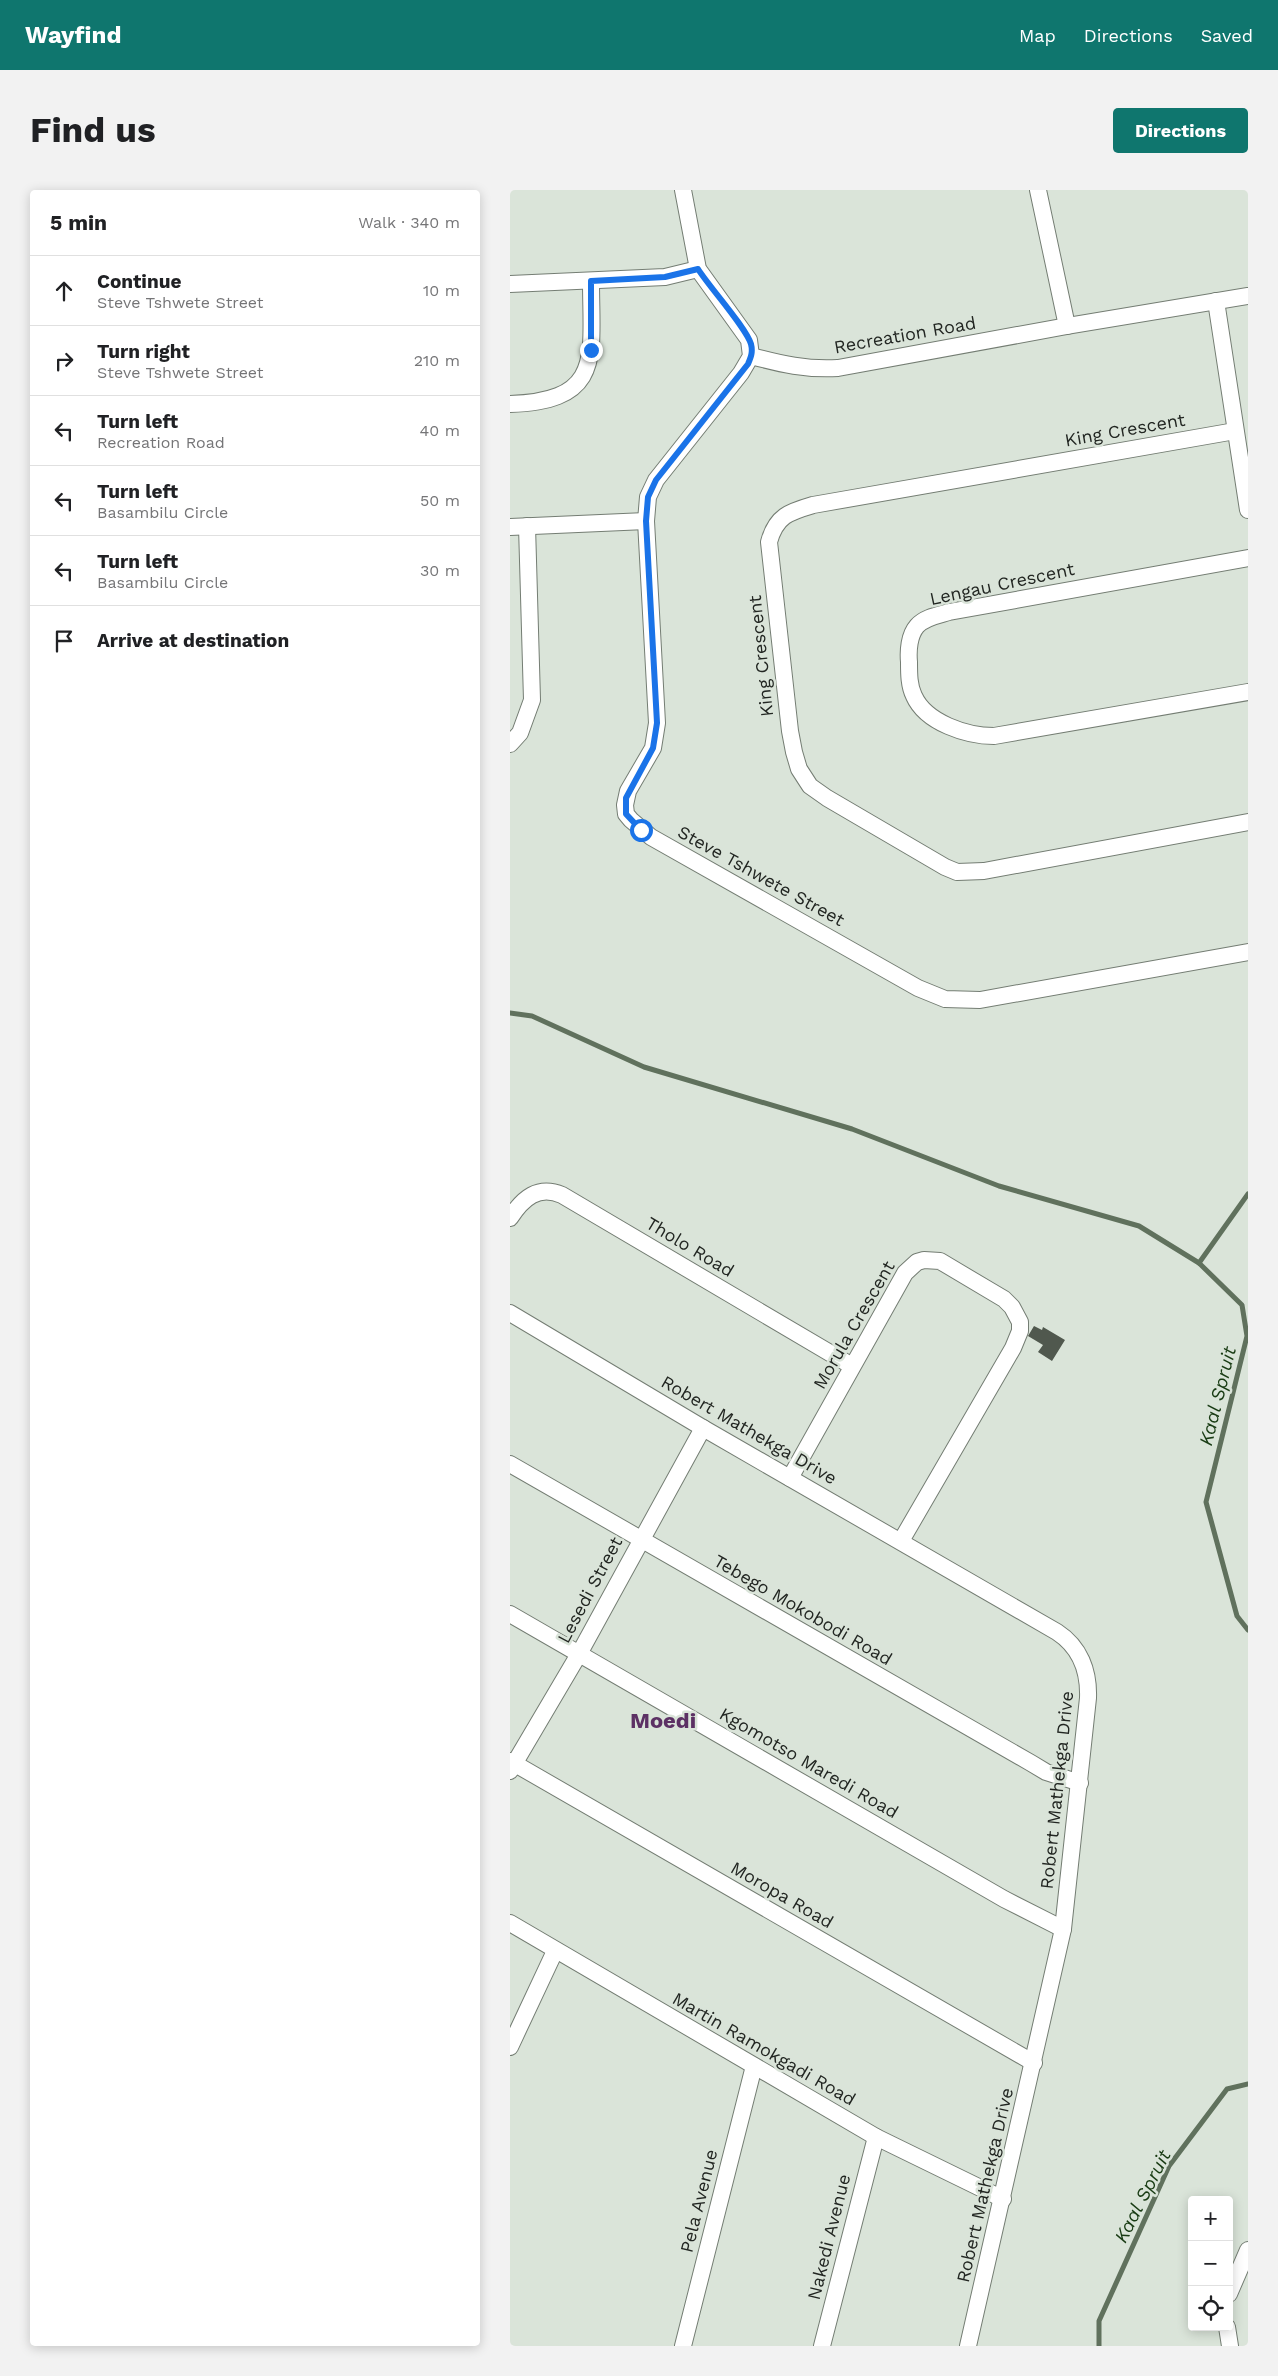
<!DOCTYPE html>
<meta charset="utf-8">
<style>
:root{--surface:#fff;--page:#f2f2f2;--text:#202124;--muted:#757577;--line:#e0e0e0;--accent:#0f766e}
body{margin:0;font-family:"Work Sans",sans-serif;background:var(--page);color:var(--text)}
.controls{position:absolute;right:15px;bottom:15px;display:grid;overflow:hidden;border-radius:5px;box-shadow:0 2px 12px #0003}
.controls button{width:45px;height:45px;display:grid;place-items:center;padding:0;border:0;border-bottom:1px solid var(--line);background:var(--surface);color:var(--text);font:25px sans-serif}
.stop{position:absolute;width:15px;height:15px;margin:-11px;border:4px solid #1a73e8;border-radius:50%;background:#fff}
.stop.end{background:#1a73e8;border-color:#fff;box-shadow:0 1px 5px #0008}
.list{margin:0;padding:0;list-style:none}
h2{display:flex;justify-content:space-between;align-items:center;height:65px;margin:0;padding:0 20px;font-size:21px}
h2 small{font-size:16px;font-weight:400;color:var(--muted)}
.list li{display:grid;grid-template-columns:32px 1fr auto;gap:15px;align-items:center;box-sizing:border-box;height:70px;padding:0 20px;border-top:1px solid var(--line)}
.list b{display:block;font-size:19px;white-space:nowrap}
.list p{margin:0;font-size:16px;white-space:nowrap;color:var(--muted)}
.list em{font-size:16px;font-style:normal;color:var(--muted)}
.icon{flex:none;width:28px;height:28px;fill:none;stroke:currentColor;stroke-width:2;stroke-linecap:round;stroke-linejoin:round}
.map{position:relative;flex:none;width:738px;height:2156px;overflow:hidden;border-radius:5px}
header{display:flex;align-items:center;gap:30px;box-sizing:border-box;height:70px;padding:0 25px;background:var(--accent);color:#fff}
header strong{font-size:24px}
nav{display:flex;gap:28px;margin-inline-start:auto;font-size:18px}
.intro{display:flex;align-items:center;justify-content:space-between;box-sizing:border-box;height:120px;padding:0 30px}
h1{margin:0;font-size:35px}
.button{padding:12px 22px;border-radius:5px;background:var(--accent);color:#fff;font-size:18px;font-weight:700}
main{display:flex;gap:30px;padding:0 30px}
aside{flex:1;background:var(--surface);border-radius:5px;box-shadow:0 2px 12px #0003}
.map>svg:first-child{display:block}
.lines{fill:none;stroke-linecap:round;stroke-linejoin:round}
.stream{stroke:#60715d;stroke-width:5}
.building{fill:#50584e}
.minor-casing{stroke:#747d73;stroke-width:18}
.minor{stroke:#fff;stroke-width:16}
.route{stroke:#1a73e8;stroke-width:6}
.labels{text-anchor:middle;stroke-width:5;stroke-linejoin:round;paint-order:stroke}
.street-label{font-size:18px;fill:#222622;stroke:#dae4d9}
.water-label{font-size:19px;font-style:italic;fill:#183b13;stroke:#dae4d9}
.district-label{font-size:22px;font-weight:bold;fill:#5c3064;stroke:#dae4d9}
</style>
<header>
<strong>Wayfind</strong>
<nav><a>Map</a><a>Directions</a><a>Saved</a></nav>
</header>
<div class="intro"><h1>Find us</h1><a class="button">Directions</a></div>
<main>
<aside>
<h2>5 min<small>Walk · 340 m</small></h2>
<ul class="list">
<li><svg class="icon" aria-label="ahead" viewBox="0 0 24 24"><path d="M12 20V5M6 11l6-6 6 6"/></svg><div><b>Continue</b><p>Steve Tshwete Street</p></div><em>10 m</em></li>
<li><svg class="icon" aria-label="right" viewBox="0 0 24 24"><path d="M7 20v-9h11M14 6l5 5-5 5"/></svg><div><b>Turn right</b><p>Steve Tshwete Street</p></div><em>210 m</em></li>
<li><svg class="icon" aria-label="left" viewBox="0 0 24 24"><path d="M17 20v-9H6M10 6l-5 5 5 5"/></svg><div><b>Turn left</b><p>Recreation Road</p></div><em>40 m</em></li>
<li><svg class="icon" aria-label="left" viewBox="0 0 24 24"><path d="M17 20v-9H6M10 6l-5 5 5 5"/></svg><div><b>Turn left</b><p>Basambilu Circle</p></div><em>50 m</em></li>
<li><svg class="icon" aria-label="left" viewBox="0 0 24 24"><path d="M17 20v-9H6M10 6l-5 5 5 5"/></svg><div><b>Turn left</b><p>Basambilu Circle</p></div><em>30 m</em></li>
<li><svg class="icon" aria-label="arrive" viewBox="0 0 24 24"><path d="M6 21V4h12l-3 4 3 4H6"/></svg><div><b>Arrive at destination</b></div></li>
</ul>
</aside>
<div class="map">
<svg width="738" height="2156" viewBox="0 0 738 2156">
<rect width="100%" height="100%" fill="#dae4d9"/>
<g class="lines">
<g class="stream">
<polyline points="0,823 22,826 134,877 342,939 489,996 629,1036 689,1073"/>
<polyline points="738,1004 689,1073 732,1115 737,1146 696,1312 727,1426 738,1440"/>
<polyline points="589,2156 589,2131 659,1976 717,1899 738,1894"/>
</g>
</g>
<polygon class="building" points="524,1136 532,1140 533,1137 555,1150 542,1171 528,1162 533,1155 518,1146"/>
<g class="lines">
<defs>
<g id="minor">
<polyline points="173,0 188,79 239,150 241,166 231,183 146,290 138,307 136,331 147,533 143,558 118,601 115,615 116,624 121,630 141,647 408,798 435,809 470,810 738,762"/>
<polyline points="528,0 557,136"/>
<polyline points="0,94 155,87 188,79"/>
<polyline points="706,111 738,320"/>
<path d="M241 166C271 174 297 180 328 178L557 136 738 106"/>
<path d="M0 214C94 211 81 166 81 91"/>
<path d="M725 241 303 315C279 322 266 326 259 352L280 541 284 562 289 579 300 596 317 608 435 677 447 682 474 681 738 632"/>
<polyline points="0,337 136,331"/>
<path d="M738 368 439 422C429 425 415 427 407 436 399 445 398 461 399 472 399 484 399 496 404 506 416 533 457 546 484 546L738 502"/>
<polyline points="0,554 10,543 22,510 17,336"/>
<path d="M0 1028C13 1008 28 995 52 1005L342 1176"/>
<path d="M0 1123 193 1238 547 1442C570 1457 579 1481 578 1508L553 1739 458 2156"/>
<polyline points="0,1274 521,1573 536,1582 570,1593"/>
<polyline points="280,1288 395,1083 407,1072 414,1070 430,1071 494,1109 502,1117 510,1132 510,1141 503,1158 391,1351"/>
<polyline points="0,1424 494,1709 553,1739"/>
<polyline points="0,1571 524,1873"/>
<polyline points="0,1581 69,1464 193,1238"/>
<polyline points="0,1733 366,1947 493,2009"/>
<polyline points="0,1857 45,1761"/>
<polyline points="719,2104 738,2060"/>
<polyline points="717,2137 720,2156"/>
<polyline points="173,2156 244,1876"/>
<polyline points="312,2156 366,1947"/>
</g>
</defs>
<use href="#minor" class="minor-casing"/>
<use href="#minor" class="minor"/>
</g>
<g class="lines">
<path class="route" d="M81 160V91L155 87 188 79C200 98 235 136 241 154 243 162 241 167 238 174L146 290 138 307 136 331 147 533 143 558 116 608V624L131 640"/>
</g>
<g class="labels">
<g class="street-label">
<text transform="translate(395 145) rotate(-10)" y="6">Recreation Road</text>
<text transform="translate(615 240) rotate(-10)" y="6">King Crescent</text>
<text transform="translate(492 394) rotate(-12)" y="6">Lengau Crescent</text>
<text transform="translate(251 466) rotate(-96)" y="6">King Crescent</text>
<text transform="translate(251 686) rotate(29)" y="6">Steve Tshwete Street</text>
<text transform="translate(180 1057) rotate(31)" y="6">Tholo Road</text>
<text transform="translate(344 1135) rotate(-60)" y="6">Morula Crescent</text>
<text transform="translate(239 1240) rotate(30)" y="6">Robert Mathekga Drive</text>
<text transform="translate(80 1400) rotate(-62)" y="6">Lesedi Street</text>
<text transform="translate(293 1420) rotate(30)" y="6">Tebego Mokobodi Road</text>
<text transform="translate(299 1573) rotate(30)" y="6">Kgomotso Maredi Road</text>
<text transform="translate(547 1600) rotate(-84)" y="6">Robert Mathekga Drive</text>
<text transform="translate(272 1705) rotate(30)" y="6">Moropa Road</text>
<text transform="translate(254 1859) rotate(30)" y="6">Martin Ramokgadi Road</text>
<text transform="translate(475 1995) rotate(-77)" y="6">Robert Mathekga Drive</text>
<text transform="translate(189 2011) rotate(-76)" y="6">Pela Avenue</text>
<text transform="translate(319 2047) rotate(-76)" y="6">Nakedi Avenue</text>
</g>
<g class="water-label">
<text transform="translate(707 1206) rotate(-76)" y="7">Kaal Spruit</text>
<text transform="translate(632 2006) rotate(-63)" y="7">Kaal Spruit</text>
</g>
<g class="district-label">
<text x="153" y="1538">Moedi</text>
</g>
</g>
</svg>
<div class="controls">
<button>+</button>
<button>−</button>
<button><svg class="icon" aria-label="locate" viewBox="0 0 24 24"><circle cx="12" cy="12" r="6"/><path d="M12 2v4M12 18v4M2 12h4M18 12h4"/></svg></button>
</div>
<div class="stop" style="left:131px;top:640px"></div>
<div class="stop end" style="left:81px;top:160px"></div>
</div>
</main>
